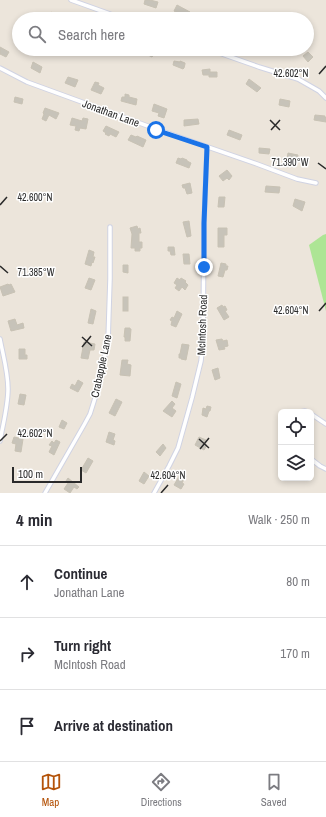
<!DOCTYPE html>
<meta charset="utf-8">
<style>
:root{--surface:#fff;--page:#f2f2f3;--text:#2b2b33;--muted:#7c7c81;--line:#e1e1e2;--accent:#b45309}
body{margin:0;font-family:"Archivo Narrow",sans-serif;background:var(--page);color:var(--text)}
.controls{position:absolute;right:12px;bottom:12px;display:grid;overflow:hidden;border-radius:6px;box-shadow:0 2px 6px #0003}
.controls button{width:36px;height:36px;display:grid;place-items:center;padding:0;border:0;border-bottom:1px solid var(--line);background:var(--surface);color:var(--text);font:20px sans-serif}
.scale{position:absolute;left:12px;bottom:10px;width:70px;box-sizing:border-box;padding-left:4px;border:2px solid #2a2a2a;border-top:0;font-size:11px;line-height:14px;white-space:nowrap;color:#2a2a2a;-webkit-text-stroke:3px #fff;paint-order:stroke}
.stop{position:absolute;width:12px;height:12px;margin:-9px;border:3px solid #1a73e8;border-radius:50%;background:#fff}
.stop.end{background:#1a73e8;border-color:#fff;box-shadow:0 1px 4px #0008}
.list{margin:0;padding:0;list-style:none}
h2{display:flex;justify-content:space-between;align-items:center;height:52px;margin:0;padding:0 16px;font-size:17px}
h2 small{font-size:13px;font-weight:400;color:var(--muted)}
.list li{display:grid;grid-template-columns:26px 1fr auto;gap:12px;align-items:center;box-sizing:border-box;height:72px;padding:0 16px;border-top:1px solid var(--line)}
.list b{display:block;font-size:15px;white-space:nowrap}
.list p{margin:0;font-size:13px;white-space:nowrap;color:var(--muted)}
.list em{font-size:13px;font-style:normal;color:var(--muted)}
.icon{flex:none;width:22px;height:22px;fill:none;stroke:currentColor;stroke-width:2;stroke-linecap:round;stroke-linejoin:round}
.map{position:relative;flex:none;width:326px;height:493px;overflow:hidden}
.search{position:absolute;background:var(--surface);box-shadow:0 2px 6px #0003;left:12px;right:12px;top:12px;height:44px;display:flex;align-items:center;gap:10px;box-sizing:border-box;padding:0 14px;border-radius:22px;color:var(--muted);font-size:15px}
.sheet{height:268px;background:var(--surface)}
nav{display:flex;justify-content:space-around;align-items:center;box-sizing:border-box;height:56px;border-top:1px solid var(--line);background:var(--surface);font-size:11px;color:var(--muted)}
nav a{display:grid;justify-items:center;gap:2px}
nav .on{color:var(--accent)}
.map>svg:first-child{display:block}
.green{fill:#ade595}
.building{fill:#c7c3b9;stroke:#c8c2b4}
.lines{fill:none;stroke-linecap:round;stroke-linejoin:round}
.street-casing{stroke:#d0d3e3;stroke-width:5.5}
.street{stroke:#fff;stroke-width:3.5}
.route{stroke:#1a73e8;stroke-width:5}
.ticks{fill:none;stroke:#2a2a2a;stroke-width:1.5}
.labels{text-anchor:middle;stroke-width:3;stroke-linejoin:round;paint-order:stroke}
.street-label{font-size:11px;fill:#2a2a2a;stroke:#fff}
.ticks-label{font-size:10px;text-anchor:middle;fill:#2a2a2a;stroke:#fff;stroke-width:3;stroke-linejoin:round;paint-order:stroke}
</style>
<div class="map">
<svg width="326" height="493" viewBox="0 0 326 493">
<rect width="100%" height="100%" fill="#ece5db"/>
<polygon class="green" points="326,234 326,311 309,245 323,235"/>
<g class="building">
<polygon points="145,0 150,0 158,2 156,8 144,4"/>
<polygon points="177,5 190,12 187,18 174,11"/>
<polygon points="51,12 57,16 58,14 65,19 53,19 48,16"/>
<polygon points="0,47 9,52 6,57 0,54"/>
<polygon points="133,49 150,49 155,52 152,57 146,54 145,55"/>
<polygon points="308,52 313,57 308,62 303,56"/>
<polygon points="174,61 180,62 180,61 185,63 185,64 184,68 183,69 173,65"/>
<polygon points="33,62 42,67 40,73 31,68"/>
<polygon points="210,69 210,72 217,72 217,77 209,77 209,75 203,75 202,70"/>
<polygon points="68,77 78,80 75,87 65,83"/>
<polygon points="249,79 261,88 257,92 246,84"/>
<polygon points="95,82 99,83 98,85 104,88 101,94 91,90"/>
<polygon points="125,94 129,95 129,97 137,99 136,105 121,101 122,97 125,97"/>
<polygon points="15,97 23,99 22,104 14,102"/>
<polygon points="280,99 290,101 289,107 279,105"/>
<polygon points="154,104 167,109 164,118 158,116 159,113 152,111"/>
<polygon points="45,108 59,113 56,119 49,115 46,121 42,119 44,114 43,113"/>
<polygon points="315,115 325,116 324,117 326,117 326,122 314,120"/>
<polygon points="72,118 82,121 83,118 88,119 86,129 80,128 79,131 75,130 76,126 70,125"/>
<polygon points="198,119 199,124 184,126 184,120"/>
<polygon points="106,126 119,132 116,137 110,134 109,136 105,134 106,133 103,131"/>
<polygon points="229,130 242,135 240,140 227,135"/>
<polygon points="131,135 136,137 137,136 146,140 143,147 128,140"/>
<polygon points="259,148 270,149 269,154 259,153"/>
<polygon points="288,153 298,155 297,161 287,159"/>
<polygon points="178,158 181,159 182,158 187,160 187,161 191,163 189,168 176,163"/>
<polygon points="227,170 232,176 229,180 227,178 223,181 219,176"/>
<polygon points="190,183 192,193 187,194 185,188 183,188 182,185"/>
<polygon points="266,186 280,187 279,193 265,192"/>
<polygon points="219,197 225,197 224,207 218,207"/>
<polygon points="295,199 305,202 302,211 293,206"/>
<polygon points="189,221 191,236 187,237 183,222"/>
<polygon points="137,226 138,229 140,228 141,233 139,233 139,242 142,242 142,248 140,248 140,251 135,251 135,248 131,248 132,234 130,228"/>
<polygon points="218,228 227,228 227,235 224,235 224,247 218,247"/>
<polygon points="168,247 174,247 175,255 171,255 170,251 168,251"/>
<polygon points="89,250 94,252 93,257 95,257 93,263 92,262 91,266 85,264"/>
<polygon points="183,254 189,254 190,264 184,264"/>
<polygon points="221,263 226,264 226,266 228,266 227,270 225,270 223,277 218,276"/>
<polygon points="123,265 128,265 128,273 123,272"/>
<polygon points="89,278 95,280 91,290 85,288"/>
<polygon points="177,278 180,280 181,278 186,281 185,282 188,285 185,290 182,287 179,291 175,288 177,285 174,283"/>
<polygon points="8,284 9,285 11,284 15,292 3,296 0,287"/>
<rect x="123" y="297" width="5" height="14"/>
<polygon points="222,305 223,307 225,306 227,310 225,311 229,317 224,320 217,308"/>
<polygon points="91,309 96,311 93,324 88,323"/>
<polygon points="177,311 182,314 176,327 171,325 172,321 170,320 172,317 174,318"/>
<polygon points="15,319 17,325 23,323 24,328 11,331 8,321"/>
<polygon points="125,328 130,328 130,329 131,329 130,341 125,341 125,337 124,337"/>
<polygon points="222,339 223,341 227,340 228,346 224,347 225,349 219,350 216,340"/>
<polygon points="84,342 95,344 94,350 90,350 88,359 81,358"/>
<polygon points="182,344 189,345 186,360 181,359 181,358 179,358 179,354 180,354"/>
<polygon points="19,349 25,349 25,355 27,355 27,359 19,359"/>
<polygon points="122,360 128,360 127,364 131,365 130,376 120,375"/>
<polygon points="218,368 220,378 215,380 212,370"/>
<polygon points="78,380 83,383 78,392 70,388 72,384 75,386"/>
<polygon points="176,382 181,384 177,398 172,396"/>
<polygon points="20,394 26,395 24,405 18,404"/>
<polygon points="116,399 122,402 115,416 109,413"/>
<polygon points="172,401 175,404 172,408 176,411 172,417 163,411"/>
<polygon points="207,406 211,407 210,411 209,411 207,417 202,415 203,408 206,409"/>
<polygon points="62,420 67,423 64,429 59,427"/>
<polygon points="109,432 115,434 113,440 115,441 114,445 106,442"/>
<polygon points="14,437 23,439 21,452 15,451 16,444 12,443"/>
<polygon points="199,437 206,440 204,443 207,445 204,450 195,445"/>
<polygon points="56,440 60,442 54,455 49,452 52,446 49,445 52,441 54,443"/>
<polygon points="163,444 166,448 160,456 156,452"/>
<polygon points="88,458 93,461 86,473 81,470"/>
<polygon points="144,472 149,476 144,484 139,481"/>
<polygon points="181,473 186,476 182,483 184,484 181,489 174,485"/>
<polygon points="68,478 79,487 77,489 74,487 70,493 64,489 68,483 66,481"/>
</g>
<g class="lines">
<defs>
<g id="street">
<polyline points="71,0 124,19"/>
<polyline points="208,49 259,67 298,79 319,91 326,98"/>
<polyline points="0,68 27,82 156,129 257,164 297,179 316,183"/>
<path d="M0 339C3 355 8 372 8 389 8 406 3 424 0 441"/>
<polyline points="300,412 305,411 307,412"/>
<polyline points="311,414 326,424"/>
<polyline points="311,459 320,466 326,469"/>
<polyline points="45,493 84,425 90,414 96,395 108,341 110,279 110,227"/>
<polyline points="154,493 169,466 178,448 192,398 201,361 203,342 204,223 207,147"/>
</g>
</defs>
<use href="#street" class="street-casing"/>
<use href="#street" class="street"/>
</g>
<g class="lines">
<polyline class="route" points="156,130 207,147 204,223 204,267"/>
</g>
<path class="ticks" d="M319 74 326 66M270 120 280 130M271 130 280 120M318 163 326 169M0 205 7 197M0 266 8 273M319 311 326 303M82 337 92 346M82 347 91 336M199 439 209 448M0 441 7 434M200 449 209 438M161 493 168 485"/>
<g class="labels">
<g class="street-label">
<text transform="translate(111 113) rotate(20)" y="4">Jonathan Lane</text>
<text transform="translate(202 325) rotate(-88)" y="4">McIntosh Road</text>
<text transform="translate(101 366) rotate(-78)" y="4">Crabapple Lane</text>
</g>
</g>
<g class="ticks-label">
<text x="291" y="77">42.602°N</text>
<text x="290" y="166">71.390°W</text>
<text x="35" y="201">42.600°N</text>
<text x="36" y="276">71.385°W</text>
<text x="291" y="314">42.604°N</text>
<text x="35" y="437">42.602°N</text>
<text x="168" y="479">42.604°N</text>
</g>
</svg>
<div class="controls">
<button><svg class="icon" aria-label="locate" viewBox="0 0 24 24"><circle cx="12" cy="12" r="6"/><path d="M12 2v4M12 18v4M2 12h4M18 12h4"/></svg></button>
<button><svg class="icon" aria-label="layers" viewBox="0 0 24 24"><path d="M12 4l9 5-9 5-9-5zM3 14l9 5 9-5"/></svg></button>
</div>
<div class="scale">100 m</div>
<div class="stop" style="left:156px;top:130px"></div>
<div class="stop end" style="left:204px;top:267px"></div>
<div class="search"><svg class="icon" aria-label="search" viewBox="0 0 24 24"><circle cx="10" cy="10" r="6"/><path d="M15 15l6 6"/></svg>Search here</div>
</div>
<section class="sheet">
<h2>4 min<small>Walk · 250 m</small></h2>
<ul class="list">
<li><svg class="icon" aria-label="ahead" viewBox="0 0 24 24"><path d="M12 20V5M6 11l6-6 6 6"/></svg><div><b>Continue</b><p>Jonathan Lane</p></div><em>80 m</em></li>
<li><svg class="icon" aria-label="right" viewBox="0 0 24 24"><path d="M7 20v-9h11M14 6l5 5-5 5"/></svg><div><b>Turn right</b><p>McIntosh Road</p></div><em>170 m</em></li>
<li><svg class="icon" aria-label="arrive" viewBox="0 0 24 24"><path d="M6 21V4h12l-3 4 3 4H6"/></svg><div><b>Arrive at destination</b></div></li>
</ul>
</section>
<nav>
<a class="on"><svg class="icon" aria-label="map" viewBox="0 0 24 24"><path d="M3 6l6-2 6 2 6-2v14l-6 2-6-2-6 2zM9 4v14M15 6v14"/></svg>Map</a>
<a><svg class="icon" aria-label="directions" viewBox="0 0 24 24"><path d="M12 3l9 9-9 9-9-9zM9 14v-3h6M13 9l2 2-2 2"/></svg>Directions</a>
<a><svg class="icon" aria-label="saved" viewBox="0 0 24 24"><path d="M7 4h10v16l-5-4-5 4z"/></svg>Saved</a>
</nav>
